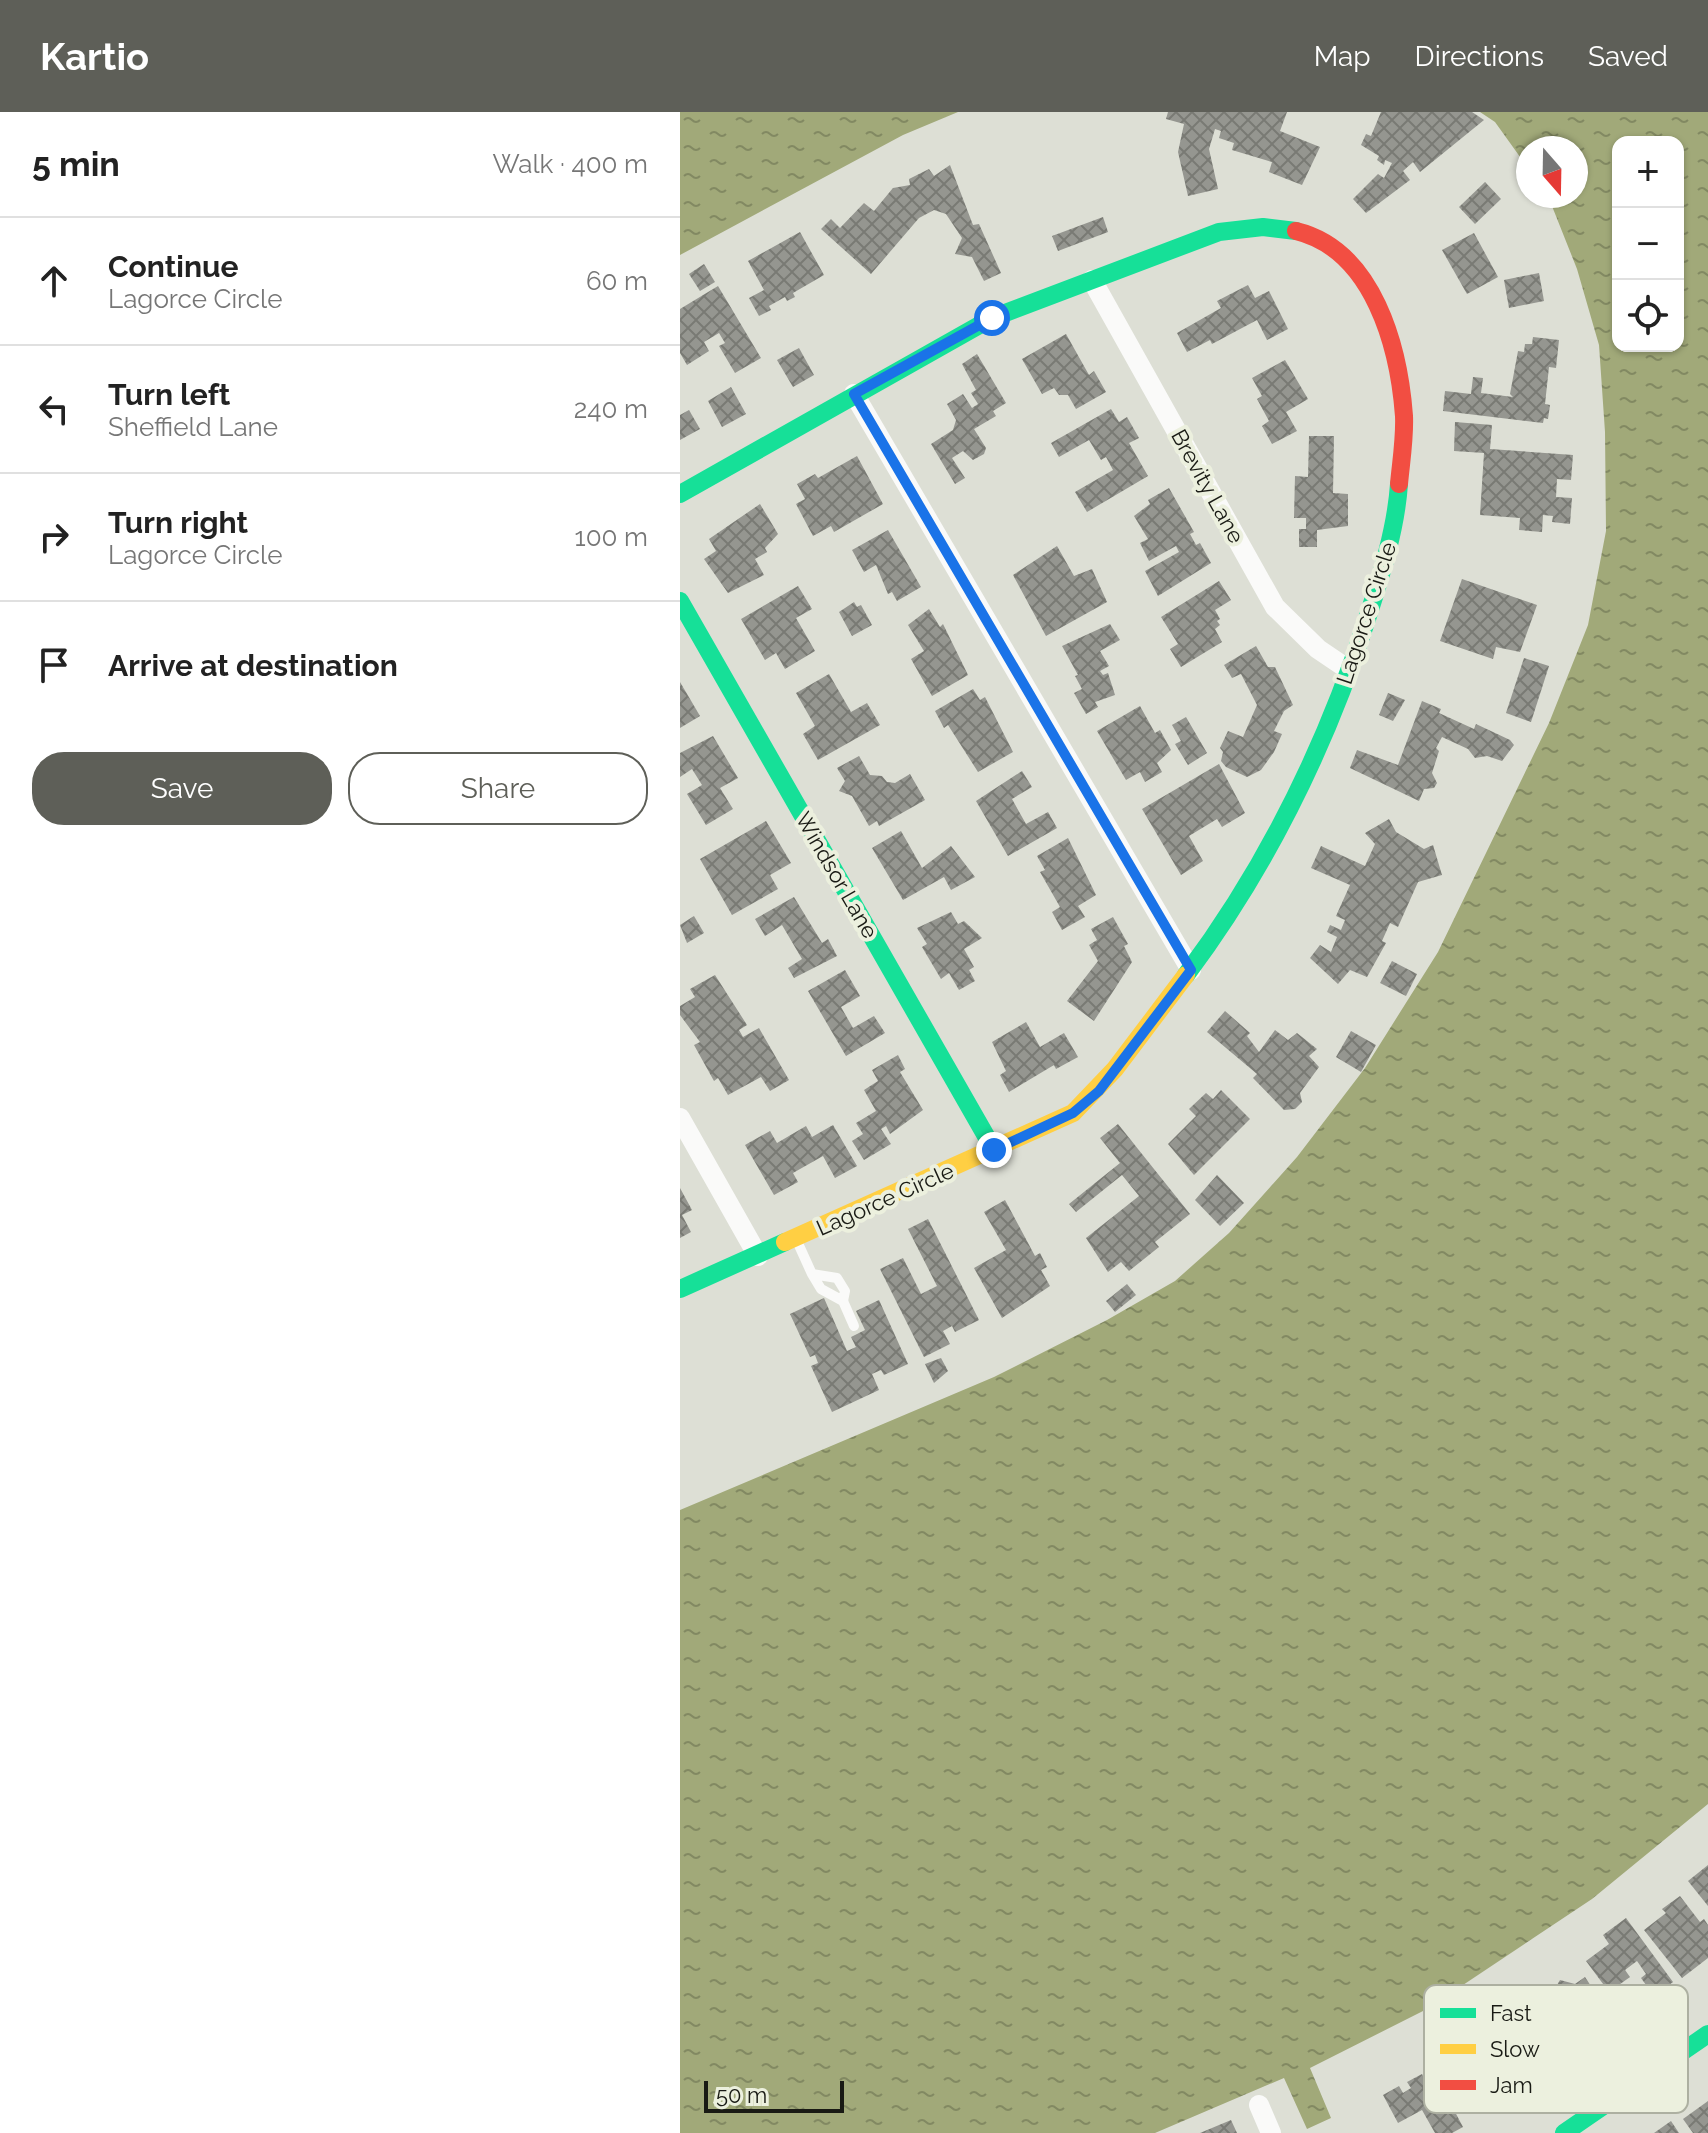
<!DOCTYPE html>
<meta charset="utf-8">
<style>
:root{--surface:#fff;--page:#f6f6f6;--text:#222;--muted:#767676;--line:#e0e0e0;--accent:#5e5f58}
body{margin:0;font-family:Raleway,sans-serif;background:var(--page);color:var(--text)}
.controls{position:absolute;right:24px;top:24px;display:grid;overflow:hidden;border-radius:16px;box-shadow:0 2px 6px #0004}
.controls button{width:72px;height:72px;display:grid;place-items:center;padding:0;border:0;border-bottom:2px solid var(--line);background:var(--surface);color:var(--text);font:40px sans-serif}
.compass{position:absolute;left:836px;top:24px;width:72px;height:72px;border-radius:50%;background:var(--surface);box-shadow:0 2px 6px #0004;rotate:160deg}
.scale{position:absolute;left:24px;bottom:20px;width:140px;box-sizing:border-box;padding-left:8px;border:4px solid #191a14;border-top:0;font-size:22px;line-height:28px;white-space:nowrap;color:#191a14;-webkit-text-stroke:6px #ecf0de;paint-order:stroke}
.stop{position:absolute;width:24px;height:24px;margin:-18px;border:6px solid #1a73e8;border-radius:50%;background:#fff}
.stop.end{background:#1a73e8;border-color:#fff;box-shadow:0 2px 8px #0008}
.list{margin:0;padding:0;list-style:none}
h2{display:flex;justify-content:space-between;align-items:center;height:104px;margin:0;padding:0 32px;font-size:34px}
h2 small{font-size:26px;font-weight:400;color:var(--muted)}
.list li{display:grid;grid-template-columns:52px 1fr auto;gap:24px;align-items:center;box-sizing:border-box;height:128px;padding:0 32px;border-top:2px solid var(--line)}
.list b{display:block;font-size:30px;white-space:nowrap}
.list p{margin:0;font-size:26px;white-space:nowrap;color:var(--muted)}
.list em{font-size:26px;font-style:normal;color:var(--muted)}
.actions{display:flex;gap:16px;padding:24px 32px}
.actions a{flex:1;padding:18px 0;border:2px solid var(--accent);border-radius:32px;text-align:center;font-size:28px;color:var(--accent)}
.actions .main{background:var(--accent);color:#fff}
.icon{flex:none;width:44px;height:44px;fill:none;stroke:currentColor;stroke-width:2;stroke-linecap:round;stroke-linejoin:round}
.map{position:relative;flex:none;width:1028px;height:2021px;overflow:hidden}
header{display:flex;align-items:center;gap:48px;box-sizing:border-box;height:112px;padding:0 40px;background:var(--accent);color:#fff}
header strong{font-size:38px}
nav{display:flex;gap:44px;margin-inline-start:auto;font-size:28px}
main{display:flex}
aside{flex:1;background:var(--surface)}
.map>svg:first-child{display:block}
.water{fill:url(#water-ripples);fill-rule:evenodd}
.building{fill:url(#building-cross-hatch)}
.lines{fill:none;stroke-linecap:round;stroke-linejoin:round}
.lane{stroke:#fafaf9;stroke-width:10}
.street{stroke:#fafaf9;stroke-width:20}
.fast{stroke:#16e098;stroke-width:18}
.slow{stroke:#ffcf43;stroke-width:18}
.jam{stroke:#f24e42;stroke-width:18}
.route{stroke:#1a73e8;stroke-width:10}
.labels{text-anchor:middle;stroke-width:8;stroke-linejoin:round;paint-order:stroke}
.street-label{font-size:22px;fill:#191a14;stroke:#ecf0de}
.key{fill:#ecf0de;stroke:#adb0a1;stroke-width:2}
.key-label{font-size:22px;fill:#191a14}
</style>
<header>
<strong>Kartio</strong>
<nav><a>Map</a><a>Directions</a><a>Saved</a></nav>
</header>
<main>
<aside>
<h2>5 min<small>Walk · 400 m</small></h2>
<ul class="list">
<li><svg class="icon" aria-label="ahead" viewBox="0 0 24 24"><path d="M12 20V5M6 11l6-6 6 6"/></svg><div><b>Continue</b><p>Lagorce Circle</p></div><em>60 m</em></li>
<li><svg class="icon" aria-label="left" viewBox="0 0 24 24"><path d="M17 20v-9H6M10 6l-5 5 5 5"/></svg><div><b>Turn left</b><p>Sheffield Lane</p></div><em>240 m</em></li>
<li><svg class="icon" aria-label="right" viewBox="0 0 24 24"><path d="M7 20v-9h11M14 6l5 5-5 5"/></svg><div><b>Turn right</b><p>Lagorce Circle</p></div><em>100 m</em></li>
<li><svg class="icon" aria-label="arrive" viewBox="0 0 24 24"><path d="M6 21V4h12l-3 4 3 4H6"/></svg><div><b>Arrive at destination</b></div></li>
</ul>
<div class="actions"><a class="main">Save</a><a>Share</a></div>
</aside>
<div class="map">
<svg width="1028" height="2021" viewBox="0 0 1028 2021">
<defs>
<pattern id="water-ripples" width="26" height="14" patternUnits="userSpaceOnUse" patternTransform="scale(2)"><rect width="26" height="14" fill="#a1a979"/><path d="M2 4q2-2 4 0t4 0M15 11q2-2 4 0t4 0" fill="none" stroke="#828962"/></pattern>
<pattern id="building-cross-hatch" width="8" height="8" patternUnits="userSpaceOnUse" patternTransform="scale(2)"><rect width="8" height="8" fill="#959690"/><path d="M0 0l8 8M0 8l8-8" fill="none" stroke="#797a74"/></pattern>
</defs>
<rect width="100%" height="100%" fill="#dddfd5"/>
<g class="water">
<polygon points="0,0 278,0 223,23 0,143"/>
<path d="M800 0H1028V1692L912 1787 747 1897 630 1956 651 2006 627 2017 604 1966 475 2021H0V1398L314 1265 427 1208 495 1169 549 1121 617 1045 685 956 758 840 869 611 908 513 926 419 925 320 919 233 897 157 868 84H896V36H848V56L815 10ZM938 30H998V234H938Z"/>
</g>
<g class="building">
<polygon points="488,0 607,0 600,19 640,35 622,73 589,60 592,50 552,38 554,31 539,26 541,19 535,17 529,37 538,77 508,84 498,40 504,12 486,7"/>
<polygon points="701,0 792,0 804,8 740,60 733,50 723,59 730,68 686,101 673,87 698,62 704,66 712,51 705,48 704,53 697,48 699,44 681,33 686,22 691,24"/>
<polygon points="270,53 293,113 299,112 321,161 304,169 292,145 275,142 282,126 266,102 254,98 239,106 191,162 141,117 151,107 160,116 184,91 194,99 213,76 230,73 229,67 249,57 254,64"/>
<polygon points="805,70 821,87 795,112 779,95"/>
<polygon points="423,105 428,120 378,139 372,124"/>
<polygon points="120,120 144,163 113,181 115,185 107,189 105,185 89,194 91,198 79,204 69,186 84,178 68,149"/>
<polygon points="794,121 818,165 787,182 762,138"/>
<polygon points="24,152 35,170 20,179 9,162"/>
<polygon points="859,161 864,189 829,196 824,168"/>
<polygon points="568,173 575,186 589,179 608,217 587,228 577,208 532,232 530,228 507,240 497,221 541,196 537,189"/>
<polygon points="38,174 81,246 55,261 39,234 45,231 39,221 24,230 29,239 7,253 0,241 0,197"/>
<polygon points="386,222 409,263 414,259 426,280 396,297 388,283 379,283 374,276 362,282 342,247"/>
<polygon points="853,225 879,228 876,256 869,255 865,292 870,293 868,307 864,306 863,311 763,299 765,279 791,282 793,265 803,266 801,281 833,285 830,282 838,239 844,240 845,232 852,232"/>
<polygon points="119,236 134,263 113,275 97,248"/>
<polygon points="297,242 326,291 313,299 316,304 294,317 306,336 304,342 293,348 283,339 272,346 285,366 275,372 251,332 273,318 276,308 267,292 283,282 292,296 298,292 291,281 296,278 282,252"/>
<polygon points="605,248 628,287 606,300 617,319 592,332 582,314 589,309 577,287 582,284 572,266"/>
<polygon points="51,275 66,302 42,315 28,289"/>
<polygon points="431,297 439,310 447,305 459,326 449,331 468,364 407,400 395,380 433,358 426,345 421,348 409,328 379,345 371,331"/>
<polygon points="9,298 20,317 0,328 0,303"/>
<polygon points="775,310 812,313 810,337 893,343 891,368 877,367 876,385 892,386 890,412 872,410 873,404 863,403 862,420 839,418 840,406 800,403 804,341 774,339"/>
<polygon points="629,324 654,324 653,381 668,382 668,414 637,418 637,435 619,435 619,417 626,417 626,406 614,406 615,364 628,365"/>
<polygon points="177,344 203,392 154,420 151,414 133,424 116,392 125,387 117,372 135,362 138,366"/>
<polygon points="489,376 514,420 510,422 516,433 520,431 531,451 478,484 465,459 499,440 496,434 469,449 460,431 468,427 454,404 470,392 468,388"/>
<polygon points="80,392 98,422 85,436 87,440 75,447 84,463 48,481 24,447 36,439 29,427"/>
<polygon points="208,418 241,475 217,489 212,480 208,482 196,453 184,460 172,438"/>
<polygon points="377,434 394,464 412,457 427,490 366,524 333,463"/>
<polygon points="782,467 857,493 840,540 816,535 813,547 760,529"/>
<polygon points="539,469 551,488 535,498 540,507 537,509 540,513 535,517 542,530 501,555 490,537 498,532 481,505"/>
<polygon points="118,474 132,497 116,506 135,539 105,557 96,541 85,548 61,507"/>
<polygon points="174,490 177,495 181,493 192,513 172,524 159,500"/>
<polygon points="249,497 260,515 263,512 288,563 252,584 231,547 244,539 228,513"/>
<polygon points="430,512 440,528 420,539 429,554 420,559 423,563 428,561 435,583 415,590 418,595 406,602 394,581 402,577 395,564 398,563 382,534"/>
<polygon points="576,534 588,555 595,555 613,593 604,599 594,619 602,622 594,640 581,658 567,665 546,655 541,649 543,640 540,636 548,619 563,625 577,593 561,562 552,566 544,553"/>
<polygon points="844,546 869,554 851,610 826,601"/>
<polygon points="149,562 171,600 187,591 200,613 138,648 123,622 135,614 116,581"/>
<polygon points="0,570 20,604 0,616"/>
<polygon points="293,577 300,588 305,585 333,640 298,660 268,613 264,616 255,599"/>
<polygon points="708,581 725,588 713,609 699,603"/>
<polygon points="742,589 761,597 759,601 794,617 796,612 830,628 834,633 822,649 807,644 795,646 788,637 762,625 756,636 759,639 752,661 757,671 754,676 744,677 739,689 670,656 677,638 718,653"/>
<polygon points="460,594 475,621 480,618 491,638 477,651 482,660 465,670 460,660 446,668 417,619"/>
<polygon points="506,605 527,641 508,653 495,632 501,629 492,613"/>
<polygon points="33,624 58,666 40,676 53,697 26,713 7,682 22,673 12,657 0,665 0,641"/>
<polygon points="179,644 190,663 202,664 207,670 215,671 230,662 245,688 199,714 197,709 189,714 172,684 159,679 165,669 157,656"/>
<polygon points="539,652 565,701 542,715 537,707 509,724 523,749 501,763 462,697"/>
<polygon points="342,659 352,675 332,687 346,712 368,700 377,716 328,744 296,689"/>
<polygon points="709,707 716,720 744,737 753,733 762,763 738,770 718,815 710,811 702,829 706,831 687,865 670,858 658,872 630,846 640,833 651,840 657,825 647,820 650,813 661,818 665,808 656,804 670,773 631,756 641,734 685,754 695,732 685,721"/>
<polygon points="86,709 111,751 90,763 98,777 52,803 20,747"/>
<polygon points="221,719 242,756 271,734 295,765 271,778 264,765 223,788 192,736"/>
<polygon points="388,726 416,783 398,794 405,805 382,818 372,800 380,795 360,760 365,758 357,744"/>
<polygon points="114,785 142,831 148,827 157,844 114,866 108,856 122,847 102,813 85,824 75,807"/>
<polygon points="271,800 278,812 284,809 302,826 284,837 294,855 289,858 295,869 279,878 269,861 261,867 242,835 247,832 237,816"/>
<polygon points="14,804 24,821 7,831 0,813"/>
<polygon points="433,805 448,832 444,834 452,850 414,909 387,889 418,849 409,833 417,828 411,817"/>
<polygon points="712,849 737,862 726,884 700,871"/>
<polygon points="165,858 180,884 161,895 173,916 194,904 205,921 166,944 128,879"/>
<polygon points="35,863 67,913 59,918 63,925 79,916 109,968 90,979 81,965 48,983 38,966 34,969 14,933 20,930 0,903 0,894 15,885 10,877"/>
<polygon points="545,899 570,921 567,924 579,940 595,918 608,928 617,921 637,937 629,944 639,955 620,981 622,990 615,997 604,998 573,966 577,962 527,920"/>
<polygon points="346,910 360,935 384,921 398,945 376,957 374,953 329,980 320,963 326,959 312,930"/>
<polygon points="671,919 696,933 681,960 656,945"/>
<polygon points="218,943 225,957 220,960 243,998 210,1022 206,1014 201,1017 211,1032 184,1048 172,1029 183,1022 176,1011 196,999 184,978 198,969 192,958"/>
<polygon points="541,978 570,1007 514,1063 488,1032 516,1004 509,997 526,981 533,987"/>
<polygon points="438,1012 510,1102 475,1130 479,1135 449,1159 441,1150 428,1160 406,1126 459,1084 442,1063 396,1100 389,1092 440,1051 420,1026"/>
<polygon points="153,1013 177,1054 155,1066 143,1044 113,1061 118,1070 94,1083 65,1033 90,1019 97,1031 126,1014 132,1025"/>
<polygon points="537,1063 564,1091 540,1114 515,1088"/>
<polygon points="0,1076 12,1098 2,1103 11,1120 0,1126"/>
<polygon points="325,1088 355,1144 360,1141 367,1155 361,1158 370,1174 322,1206 294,1156 326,1138 304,1100"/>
<polygon points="248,1107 299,1208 275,1220 272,1214 263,1219 270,1232 244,1245 200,1157 223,1146 241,1182 257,1174 228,1117"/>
<polygon points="447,1172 456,1183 435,1200 426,1189"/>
<polygon points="144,1186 167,1239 176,1235 171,1225 185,1218 176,1199 199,1188 228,1252 204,1263 201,1258 192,1262 199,1278 152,1300 131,1254 138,1251 135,1243 130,1245 110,1202"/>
<polygon points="261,1246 268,1259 254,1271 245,1252"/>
<polygon points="1028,1753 1028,1794 1008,1769"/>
<polygon points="1000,1784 1020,1810 1024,1807 1028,1813 1028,1846 1002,1866 964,1818 986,1801 982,1797"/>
<polygon points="946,1806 993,1870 974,1884 961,1866 966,1862 957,1849 945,1858 950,1865 929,1880 906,1849 929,1832 923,1823"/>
<polygon points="905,1865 936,1912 919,1924 903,1900 895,1902 888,1898 879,1904 869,1890 875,1885 873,1880 880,1868 895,1872"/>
<polygon points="742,1962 756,1987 759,1986 768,2002 774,1998 783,2015 772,2021 755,2021 742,1998 718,2011 703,1983 719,1974 723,1981 731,1976 727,1970"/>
<polygon points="1028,1989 1028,2021 1013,2021 1003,2007"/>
<polygon points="551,2008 557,2021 520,2021"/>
<polygon points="991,2009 999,2021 974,2021"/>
</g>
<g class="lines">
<g class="lane">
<polyline points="117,1129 132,1162 157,1166 165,1179 163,1189 141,1177 132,1162"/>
<polyline points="163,1189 174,1214"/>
</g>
<g class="street">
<polyline points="412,168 595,495 638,537 669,558"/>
<polyline points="174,282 511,858"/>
<polyline points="0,1006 78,1144"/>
<polyline points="579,1993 591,2021"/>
</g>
<g class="fast">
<polyline points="0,382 312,206 539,120 583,115 616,119"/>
<polyline points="0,489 314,1038"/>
<path d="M506 863C586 756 646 634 687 507 701 464 716 417 719 372"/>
<polyline points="0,1177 105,1130"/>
<polyline points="884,2021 1028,1922"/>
</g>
<polyline class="slow" points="105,1130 393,1001 435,957 506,863"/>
<path class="jam" d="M616 119C694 138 719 236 724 304 725 326 721 350 719 372"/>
</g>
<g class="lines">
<polyline class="route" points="312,206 174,282 511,858 419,979 393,1001 314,1038"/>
</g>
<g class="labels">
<g class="street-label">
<text transform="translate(528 374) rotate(61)" y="8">Brevity Lane</text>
<text transform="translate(686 501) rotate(-72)" y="8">Lagorce Circle</text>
<text transform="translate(157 763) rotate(60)" y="8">Windsor Lane</text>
<text transform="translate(205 1087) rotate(-24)" y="8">Lagorce Circle</text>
</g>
</g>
<rect x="744" y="1873" width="264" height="128" rx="12" class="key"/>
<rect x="760" y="1896" width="36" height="10" fill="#16e098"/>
<rect x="760" y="1932" width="36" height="10" fill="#ffcf43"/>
<rect x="760" y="1968" width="36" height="10" fill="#f24e42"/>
<g class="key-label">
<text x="810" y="1909">Fast</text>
<text x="810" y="1945">Slow</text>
<text x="810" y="1981">Jam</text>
</g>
</svg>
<div class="controls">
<button>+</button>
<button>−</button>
<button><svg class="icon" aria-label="locate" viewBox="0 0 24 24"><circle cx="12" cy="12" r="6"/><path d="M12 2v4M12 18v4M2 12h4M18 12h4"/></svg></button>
</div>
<svg class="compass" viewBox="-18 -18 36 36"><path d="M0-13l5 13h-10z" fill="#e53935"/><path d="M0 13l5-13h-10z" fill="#767676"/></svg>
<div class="scale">50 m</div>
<div class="stop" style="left:312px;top:206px"></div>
<div class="stop end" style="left:314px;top:1038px"></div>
</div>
</main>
